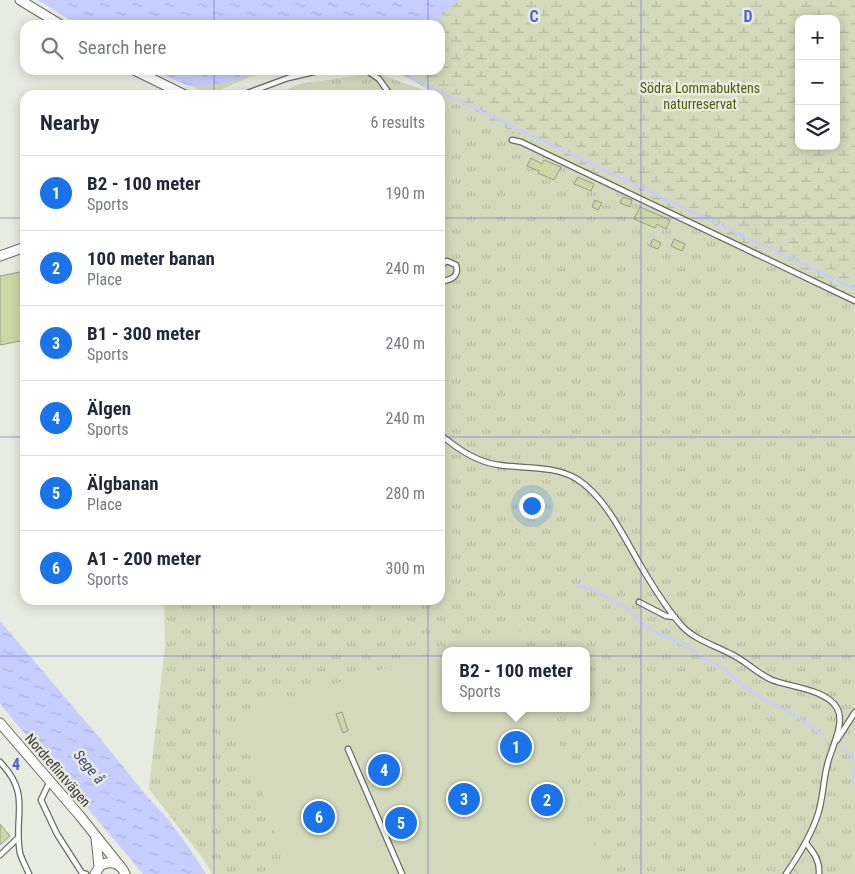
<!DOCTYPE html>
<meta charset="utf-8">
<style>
:root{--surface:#fff;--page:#f6f6f7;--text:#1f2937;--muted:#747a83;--line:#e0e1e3;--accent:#1a73e8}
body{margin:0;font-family:"Roboto Condensed",sans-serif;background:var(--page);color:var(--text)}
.controls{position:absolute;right:15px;top:15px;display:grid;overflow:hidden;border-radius:10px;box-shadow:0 2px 12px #0003}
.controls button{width:45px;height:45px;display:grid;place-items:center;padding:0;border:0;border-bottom:1px solid var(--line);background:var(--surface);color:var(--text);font:25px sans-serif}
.you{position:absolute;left:531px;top:505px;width:18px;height:18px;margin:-12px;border:4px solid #fff;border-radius:50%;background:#1a73e8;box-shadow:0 0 0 8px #1a73e833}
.badge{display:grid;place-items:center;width:32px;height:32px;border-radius:50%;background:var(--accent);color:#fff;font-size:16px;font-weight:700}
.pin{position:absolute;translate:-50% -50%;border:2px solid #fff;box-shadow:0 1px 5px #0006}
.popup{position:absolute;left:442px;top:647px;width:148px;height:65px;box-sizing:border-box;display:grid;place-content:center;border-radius:10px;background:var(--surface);filter:drop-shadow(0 1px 4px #0005);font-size:16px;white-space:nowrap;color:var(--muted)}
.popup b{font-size:19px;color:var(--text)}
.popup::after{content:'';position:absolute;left:50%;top:100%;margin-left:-10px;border:10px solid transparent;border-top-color:var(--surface)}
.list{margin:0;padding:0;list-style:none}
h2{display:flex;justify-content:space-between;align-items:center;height:65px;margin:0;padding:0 20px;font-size:21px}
h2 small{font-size:16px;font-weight:400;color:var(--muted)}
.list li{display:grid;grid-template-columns:32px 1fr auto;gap:15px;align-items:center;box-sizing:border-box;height:75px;padding:0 20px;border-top:1px solid var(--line)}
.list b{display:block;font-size:19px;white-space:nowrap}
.list p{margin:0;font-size:16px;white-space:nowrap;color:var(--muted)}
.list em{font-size:16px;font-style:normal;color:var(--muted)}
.icon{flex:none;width:28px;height:28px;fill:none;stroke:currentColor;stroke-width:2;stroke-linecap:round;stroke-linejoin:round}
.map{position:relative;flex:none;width:855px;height:874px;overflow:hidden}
.search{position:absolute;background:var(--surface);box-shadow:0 2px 12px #0003;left:20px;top:20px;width:425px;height:55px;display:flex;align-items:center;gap:12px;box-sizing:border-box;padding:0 18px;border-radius:15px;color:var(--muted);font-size:19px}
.panel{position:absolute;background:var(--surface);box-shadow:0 2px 12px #0003;left:20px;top:90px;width:425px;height:515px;border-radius:15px}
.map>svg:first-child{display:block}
.grass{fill:url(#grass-tufts);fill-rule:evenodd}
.forest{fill:url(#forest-crowns)}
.wetland{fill:url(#wetland-marsh);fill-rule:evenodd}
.garden{fill:#d3d9ba}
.water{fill:url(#water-ripples)}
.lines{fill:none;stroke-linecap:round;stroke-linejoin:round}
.stream{stroke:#c5ceff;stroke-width:2.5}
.building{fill:#cdd7a4;stroke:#989a8f}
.service-casing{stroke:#6a6c62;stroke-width:7}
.minor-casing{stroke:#6a6c62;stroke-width:11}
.service{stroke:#fff;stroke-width:4.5}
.minor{stroke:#fff;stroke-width:9}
.grid{fill:none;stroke:#585dd4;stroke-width:1;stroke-opacity:0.55}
.labels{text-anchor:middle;stroke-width:5;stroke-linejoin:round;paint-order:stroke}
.park-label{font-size:14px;fill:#535d0e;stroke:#e8ebdf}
.street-label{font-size:14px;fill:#393a35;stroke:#e8ebdf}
.water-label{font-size:15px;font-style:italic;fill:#424884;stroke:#e8ebdf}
.grid-label{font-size:16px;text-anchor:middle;font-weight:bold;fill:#585dd4;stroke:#e8ebdf;stroke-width:5;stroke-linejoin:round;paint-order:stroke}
</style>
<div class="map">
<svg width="855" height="874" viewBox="0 0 855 874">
<defs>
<pattern id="grass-tufts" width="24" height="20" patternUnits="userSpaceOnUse" patternTransform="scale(1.25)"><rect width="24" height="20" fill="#d3d9ba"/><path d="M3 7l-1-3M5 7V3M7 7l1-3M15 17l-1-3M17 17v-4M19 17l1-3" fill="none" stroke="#b6bba0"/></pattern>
<pattern id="forest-crowns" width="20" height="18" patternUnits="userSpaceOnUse" patternTransform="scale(1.25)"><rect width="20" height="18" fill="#d3d9ba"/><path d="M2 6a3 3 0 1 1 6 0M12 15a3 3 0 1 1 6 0" fill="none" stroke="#b6bba0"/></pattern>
<pattern id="wetland-marsh" width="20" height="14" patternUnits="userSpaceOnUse" patternTransform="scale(1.25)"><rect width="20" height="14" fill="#d3d9ba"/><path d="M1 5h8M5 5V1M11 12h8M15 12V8" fill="none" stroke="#b6bba0"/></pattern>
<pattern id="water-ripples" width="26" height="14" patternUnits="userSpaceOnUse" patternTransform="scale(1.25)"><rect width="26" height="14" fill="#c5ceff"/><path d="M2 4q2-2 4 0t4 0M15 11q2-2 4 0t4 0" fill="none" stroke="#aab2db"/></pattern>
</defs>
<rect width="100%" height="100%" fill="#e8ebdf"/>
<g class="grass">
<path d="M41 0H855V874H212L202 857 149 789 165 646 164 600H440V95L392 70H440V25H80ZM799 19H836V146H799ZM446 651H586V708H446Z"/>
<polygon points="158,70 274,70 247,78 216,92 204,92"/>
<polygon points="376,73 437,95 274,95 299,84"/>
</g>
<polygon class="forest" points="803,860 807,861 809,865 805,874 791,874 798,862"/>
<path class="wetland" d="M459 0H855V299L440 96 395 70H440V25H432ZM799 19H836V146H799Z"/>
<polygon class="garden" points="518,626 526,651 446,651 446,708 546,708 604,874 288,874 237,715"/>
<g class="water">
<polygon points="38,0 459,0 432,25 78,25"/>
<path d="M155 70H270C250 76 207 90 187 85 176 81 165 76 155 70Z"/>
<polygon points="0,621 103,742 145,794 168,819 190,849 206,874 143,874 0,704"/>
</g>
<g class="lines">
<g class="stream">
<polyline points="405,70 414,79 436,90 855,289"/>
<polyline points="577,586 592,589 607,597 627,609 641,622 655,632 689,647 697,654 724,669 753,693 793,714 823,735"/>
<polyline points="844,748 852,756 855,762"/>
<polyline points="855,768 854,779 855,783"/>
</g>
</g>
<g class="building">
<polygon points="531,158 542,164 544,160 561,167 554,180 538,173 539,171 527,166"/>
<polygon points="578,177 594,184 591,191 574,184"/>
<polygon points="623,197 632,200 630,207 620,203"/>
<polygon points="595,200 602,203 598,210 592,207"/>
<polygon points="640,207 670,220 666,229 657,224 655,228 634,219"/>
<polygon points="653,239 661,243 658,249 650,246"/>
<polygon points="674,239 685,244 682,251 671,246"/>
<polygon points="25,271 25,340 0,345 0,276"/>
<polygon points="342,712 348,731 343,733 336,714"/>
<polygon points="554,792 557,801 540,808 537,799"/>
<polygon points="403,814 408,828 399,831 394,817"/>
<polygon points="0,824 10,836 0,845"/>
</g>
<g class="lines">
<defs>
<g id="service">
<polyline points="366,70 379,79 389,93"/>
<polyline points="242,95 288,78 322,70"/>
<polyline points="512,140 521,142 855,301"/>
<path d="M440 266 447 261 456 265C460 278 449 280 440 282"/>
<path d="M440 434C457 449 476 462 499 465 524 469 554 465 577 479 608 499 626 542 645 573 656 591 668 611 682 626 695 640 714 645 731 654 746 661 756 673 772 680 790 687 826 689 837 708 846 724 830 750 827 766 823 782 823 799 818 814 811 836 799 855 786 874"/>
<polyline points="639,602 666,616 675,617"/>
<polyline points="837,740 855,712"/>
<polyline points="348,749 402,874"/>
<path d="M0 762C32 795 13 815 20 853 22 860 26 867 29 874"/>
<polyline points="50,781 41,800 57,834 82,873 86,874"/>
<path d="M806 843C814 853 820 861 819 874"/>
<polyline points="0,855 18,838"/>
</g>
<g id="minor">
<polyline points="20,0 61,25"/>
<polyline points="134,70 185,95"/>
<polyline points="0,256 25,247"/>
<polyline points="0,723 80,816 120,866"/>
<polyline points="96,838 99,866"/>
<path d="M95 874 101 865C111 860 121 863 125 874"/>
</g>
</defs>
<use href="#service" class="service-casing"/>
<use href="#minor" class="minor-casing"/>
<use href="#service" class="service"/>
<use href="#minor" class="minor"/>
</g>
<path class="grid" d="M214 0V25M428 0V25M641 0V874M214 70V95M428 70V95M0 218H25M440 218H855M0 437H25M440 437H855M214 600V874M428 600V874M0 656H855"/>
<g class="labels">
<g class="park-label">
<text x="700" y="93">Södra Lommabuktens<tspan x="700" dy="16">naturreservat</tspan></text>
</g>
<g class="street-label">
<text transform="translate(58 770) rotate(49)" y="5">Nordreflintvägen</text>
</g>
<g class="water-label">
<text transform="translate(89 767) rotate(50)" y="5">Sege å</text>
</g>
</g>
<g class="grid-label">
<text x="534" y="22">C</text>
<text x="748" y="22">D</text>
<text x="16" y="770">4</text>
</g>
</svg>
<div class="controls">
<button>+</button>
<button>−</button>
<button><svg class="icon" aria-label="layers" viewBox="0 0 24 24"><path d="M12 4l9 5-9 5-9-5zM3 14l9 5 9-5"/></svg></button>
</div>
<div class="you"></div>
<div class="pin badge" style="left:516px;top:747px">1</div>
<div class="popup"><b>B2 - 100 meter</b>Sports</div>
<div class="pin badge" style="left:547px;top:800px">2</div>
<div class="pin badge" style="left:464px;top:799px">3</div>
<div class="pin badge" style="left:384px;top:770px">4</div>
<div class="pin badge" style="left:401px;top:823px">5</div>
<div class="pin badge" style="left:319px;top:817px">6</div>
<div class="search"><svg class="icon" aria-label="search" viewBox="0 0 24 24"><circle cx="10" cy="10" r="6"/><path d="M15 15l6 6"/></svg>Search here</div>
<section class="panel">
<h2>Nearby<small>6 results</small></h2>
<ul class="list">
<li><span class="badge">1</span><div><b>B2 - 100 meter</b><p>Sports</p></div><em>190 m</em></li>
<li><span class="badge">2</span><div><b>100 meter banan</b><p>Place</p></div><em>240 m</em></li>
<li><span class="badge">3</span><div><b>B1 - 300 meter</b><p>Sports</p></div><em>240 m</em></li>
<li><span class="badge">4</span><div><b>Älgen</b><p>Sports</p></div><em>240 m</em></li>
<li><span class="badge">5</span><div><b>Älgbanan</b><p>Place</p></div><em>280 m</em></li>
<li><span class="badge">6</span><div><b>A1 - 200 meter</b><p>Sports</p></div><em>300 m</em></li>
</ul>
</section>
</div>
